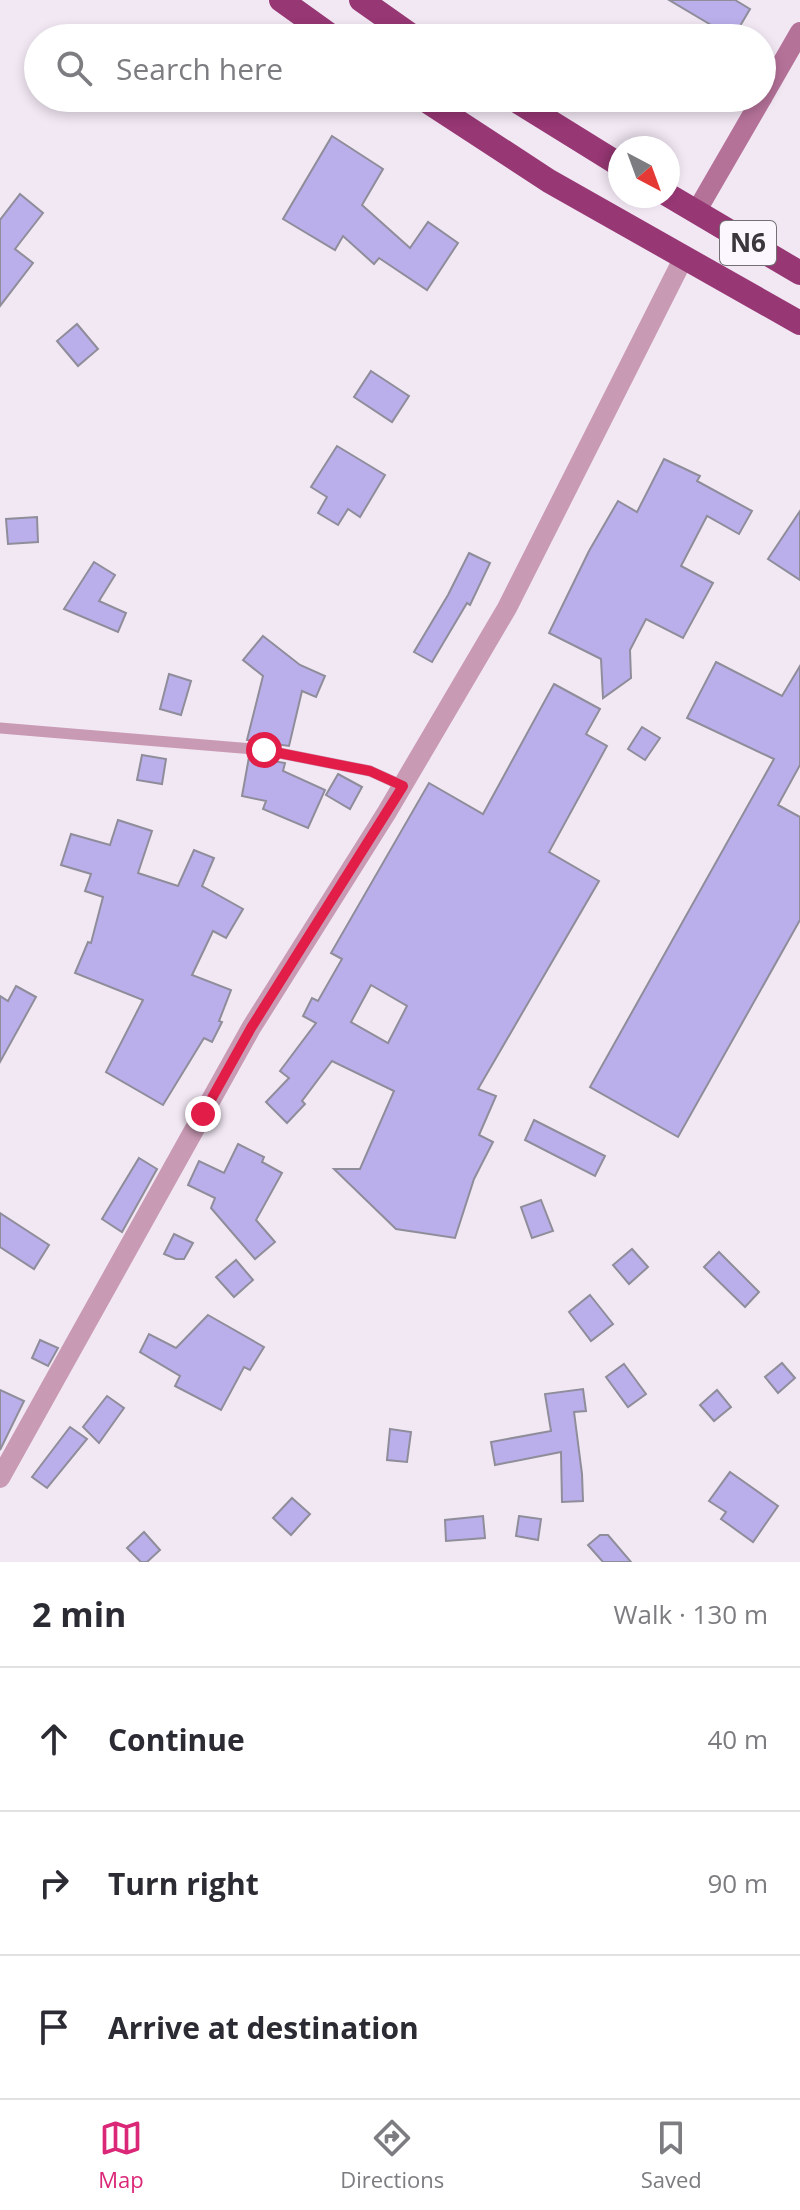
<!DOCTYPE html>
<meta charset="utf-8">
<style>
:root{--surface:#fff;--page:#f2f2f3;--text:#2b2b33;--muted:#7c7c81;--line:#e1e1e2;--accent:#db2777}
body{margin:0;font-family:"Open Sans",sans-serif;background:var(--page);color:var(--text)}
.compass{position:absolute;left:608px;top:136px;width:72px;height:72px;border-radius:50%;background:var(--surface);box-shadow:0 4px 12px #0003;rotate:139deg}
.stop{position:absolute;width:24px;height:24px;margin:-18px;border:6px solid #e11d48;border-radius:50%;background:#fff}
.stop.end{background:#e11d48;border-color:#fff;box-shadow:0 2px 8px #0008}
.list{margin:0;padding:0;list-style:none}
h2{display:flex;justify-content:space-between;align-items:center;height:104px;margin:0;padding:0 32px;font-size:34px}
h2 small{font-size:26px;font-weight:400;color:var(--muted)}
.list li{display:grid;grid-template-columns:52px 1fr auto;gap:24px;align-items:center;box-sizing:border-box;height:144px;padding:0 32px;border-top:2px solid var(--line)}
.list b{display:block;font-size:30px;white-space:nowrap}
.list em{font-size:26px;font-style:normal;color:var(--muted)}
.icon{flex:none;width:44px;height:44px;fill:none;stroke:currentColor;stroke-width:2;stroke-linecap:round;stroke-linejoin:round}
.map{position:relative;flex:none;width:800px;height:1562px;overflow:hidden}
.search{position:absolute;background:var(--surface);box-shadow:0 4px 12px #0003;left:24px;right:24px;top:24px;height:88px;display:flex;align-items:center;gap:20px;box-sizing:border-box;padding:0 28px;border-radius:44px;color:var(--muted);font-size:30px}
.sheet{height:536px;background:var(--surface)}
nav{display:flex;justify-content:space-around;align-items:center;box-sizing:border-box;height:112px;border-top:2px solid var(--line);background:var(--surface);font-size:22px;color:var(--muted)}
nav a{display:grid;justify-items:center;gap:4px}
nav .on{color:var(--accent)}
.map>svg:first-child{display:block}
.building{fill:#bbafeb;stroke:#8f8d9a;stroke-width:2;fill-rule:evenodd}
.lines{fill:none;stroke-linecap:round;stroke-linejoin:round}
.lane{stroke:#c99ab4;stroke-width:11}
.street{stroke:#c99ab4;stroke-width:20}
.secondary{stroke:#b57299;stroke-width:20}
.highway{stroke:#973774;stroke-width:24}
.route{stroke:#e11d48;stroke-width:10}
.labels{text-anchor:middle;stroke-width:6;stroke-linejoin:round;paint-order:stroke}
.shield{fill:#fcf6fe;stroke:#747076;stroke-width:2}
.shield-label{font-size:26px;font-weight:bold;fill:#3a363b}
</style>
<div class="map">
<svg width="800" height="1562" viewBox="0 0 800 1562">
<rect width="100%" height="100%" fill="#f2e8f4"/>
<g class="building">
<polygon points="669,0 735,0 750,9 733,38"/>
<polygon points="332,136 383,169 362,205 410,248 428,222 458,243 427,290 379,258 374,264 343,236 335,250 283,219"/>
<polygon points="20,194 43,213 15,249 33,263 0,306 0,220"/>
<polygon points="77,324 98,349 78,366 57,341"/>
<polygon points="371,371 409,396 392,422 354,397"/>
<polygon points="337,446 385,475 360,517 348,509 338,525 318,513 327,497 311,487"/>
<polygon points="664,459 700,476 697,481 752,511 739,534 707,516 681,566 713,583 683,638 646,619 630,650 631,678 603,698 601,659 549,633 589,551 618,501 637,512"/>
<polygon points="800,511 800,580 768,559"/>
<polygon points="37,517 38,542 8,544 6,519"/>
<polygon points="469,553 490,563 470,605 467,603 432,662 414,652 448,595"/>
<polygon points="94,562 115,575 99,601 126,613 118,632 64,609"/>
<polygon points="263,636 300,665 325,676 316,697 302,691 289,746 247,740 263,676 243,660"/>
<polygon points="716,662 782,696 800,666 800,765 778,805 800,817 800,920 678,1137 590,1087 774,759 687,718"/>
<polygon points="169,674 191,681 181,715 160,709"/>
<path d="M554 684 600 709 586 734 607 746 549 852 599 881 478 1089 496 1096 479 1135 493 1142 474 1179 455 1238 396 1229 334 1169H360L394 1091 332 1061 302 1101 305 1104 287 1123 266 1102 289 1078 280 1071 316 1023 303 1016 312 998 318 1001 342 959 331 953 429 783 483 814ZM371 985 407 1006 388 1043 351 1022Z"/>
<polygon points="642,727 660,738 645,760 628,749"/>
<polygon points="142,755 166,759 162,784 137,780"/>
<polygon points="249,757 285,763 283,771 325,790 308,828 263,809 266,801 242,796"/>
<polygon points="338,774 362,787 350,809 326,795"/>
<polygon points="118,820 152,831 138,873 178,886 194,850 214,858 202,886 243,909 226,938 213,931 192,975 231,990 219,1021 222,1022 212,1042 204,1038 163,1105 106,1072 143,1000 75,973 88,942 91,943 103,897 85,891 91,874 61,865 71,834 110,845"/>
<polygon points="16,986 36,997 0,1062 0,996 8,1001"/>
<polygon points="534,1120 605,1156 595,1176 525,1140"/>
<polygon points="238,1144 264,1157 262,1162 282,1173 256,1220 275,1242 255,1259 211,1208 215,1198 188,1185 199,1161 224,1173"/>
<polygon points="139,1158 157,1169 122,1232 102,1219"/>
<polygon points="541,1200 553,1231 532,1238 521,1207"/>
<polygon points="0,1213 49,1245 34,1269 0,1247"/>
<polygon points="174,1234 193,1243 184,1259 176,1259 164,1254"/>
<polygon points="632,1249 648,1267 629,1284 613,1265"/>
<polygon points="719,1252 759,1292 745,1307 704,1267"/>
<polygon points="236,1260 253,1280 234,1297 216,1277"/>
<polygon points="590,1295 613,1324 591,1341 569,1312"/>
<polygon points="208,1315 264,1347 250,1370 244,1367 221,1410 175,1386 180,1376 140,1352 149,1334 176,1348"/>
<polygon points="40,1340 58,1348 48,1366 32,1358"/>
<polygon points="782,1363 795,1378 778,1393 765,1377"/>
<polygon points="624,1364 646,1394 628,1407 606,1377"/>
<polygon points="583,1389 586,1411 574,1412 582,1474 583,1501 562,1502 561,1452 495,1465 491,1442 551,1431 545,1394"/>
<polygon points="0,1390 24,1401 0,1450"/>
<polygon points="717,1390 731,1407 714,1421 700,1405"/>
<polygon points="107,1396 124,1408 99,1443 83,1427"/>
<polygon points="70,1427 87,1439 47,1488 32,1477"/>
<polygon points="390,1429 411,1432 407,1462 387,1460"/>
<polygon points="730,1472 778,1506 753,1542 721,1519 726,1512 709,1501"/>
<polygon points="292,1498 310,1514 291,1535 273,1518"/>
<polygon points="483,1516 485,1538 446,1541 445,1520"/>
<polygon points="519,1516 541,1519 538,1540 516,1536"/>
<polygon points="144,1532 160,1550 147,1562 141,1562 127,1548"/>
<polygon points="600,1535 608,1535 631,1562 603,1562 588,1545"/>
</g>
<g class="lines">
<polyline class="lane" points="0,728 264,750 370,771 403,786"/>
<polyline class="street" points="0,1478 251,1028 387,812 507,608 683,259"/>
<g class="secondary">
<polyline points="762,98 800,32"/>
<polyline points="696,212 762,98"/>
</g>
<g class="highway">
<polyline points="281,0 334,38"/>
<polyline points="361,0 415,38"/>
<polyline points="422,98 549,181 800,323"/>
<polyline points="512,98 620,165"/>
<polyline points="668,195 800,273"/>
</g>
</g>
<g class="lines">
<polyline class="route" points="203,1114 251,1028 403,786 370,771 264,750"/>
</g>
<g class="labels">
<rect class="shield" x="720" y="221" width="56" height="44" rx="6"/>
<g class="shield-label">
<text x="748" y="252">N6</text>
</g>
</g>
</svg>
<svg class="compass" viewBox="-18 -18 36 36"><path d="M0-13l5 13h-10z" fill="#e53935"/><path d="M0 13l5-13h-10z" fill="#7c7c81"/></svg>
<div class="stop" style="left:264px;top:750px"></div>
<div class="stop end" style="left:203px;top:1114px"></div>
<div class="search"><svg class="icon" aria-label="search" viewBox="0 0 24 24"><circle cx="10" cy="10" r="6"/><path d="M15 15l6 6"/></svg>Search here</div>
</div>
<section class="sheet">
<h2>2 min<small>Walk · 130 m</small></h2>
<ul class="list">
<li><svg class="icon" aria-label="ahead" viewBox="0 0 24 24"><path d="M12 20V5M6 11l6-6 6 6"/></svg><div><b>Continue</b></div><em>40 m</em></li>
<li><svg class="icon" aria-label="right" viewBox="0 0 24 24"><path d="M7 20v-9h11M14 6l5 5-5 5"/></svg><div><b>Turn right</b></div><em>90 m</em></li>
<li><svg class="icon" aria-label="arrive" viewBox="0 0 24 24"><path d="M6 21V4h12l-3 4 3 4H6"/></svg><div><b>Arrive at destination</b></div></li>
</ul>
</section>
<nav>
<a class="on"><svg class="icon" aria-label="map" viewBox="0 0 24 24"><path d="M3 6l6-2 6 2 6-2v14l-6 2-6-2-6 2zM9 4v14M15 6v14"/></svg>Map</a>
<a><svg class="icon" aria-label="directions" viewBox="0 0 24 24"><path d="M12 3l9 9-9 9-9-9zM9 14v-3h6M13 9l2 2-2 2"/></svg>Directions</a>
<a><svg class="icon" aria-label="saved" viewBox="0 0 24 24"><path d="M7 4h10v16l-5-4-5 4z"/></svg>Saved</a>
</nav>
